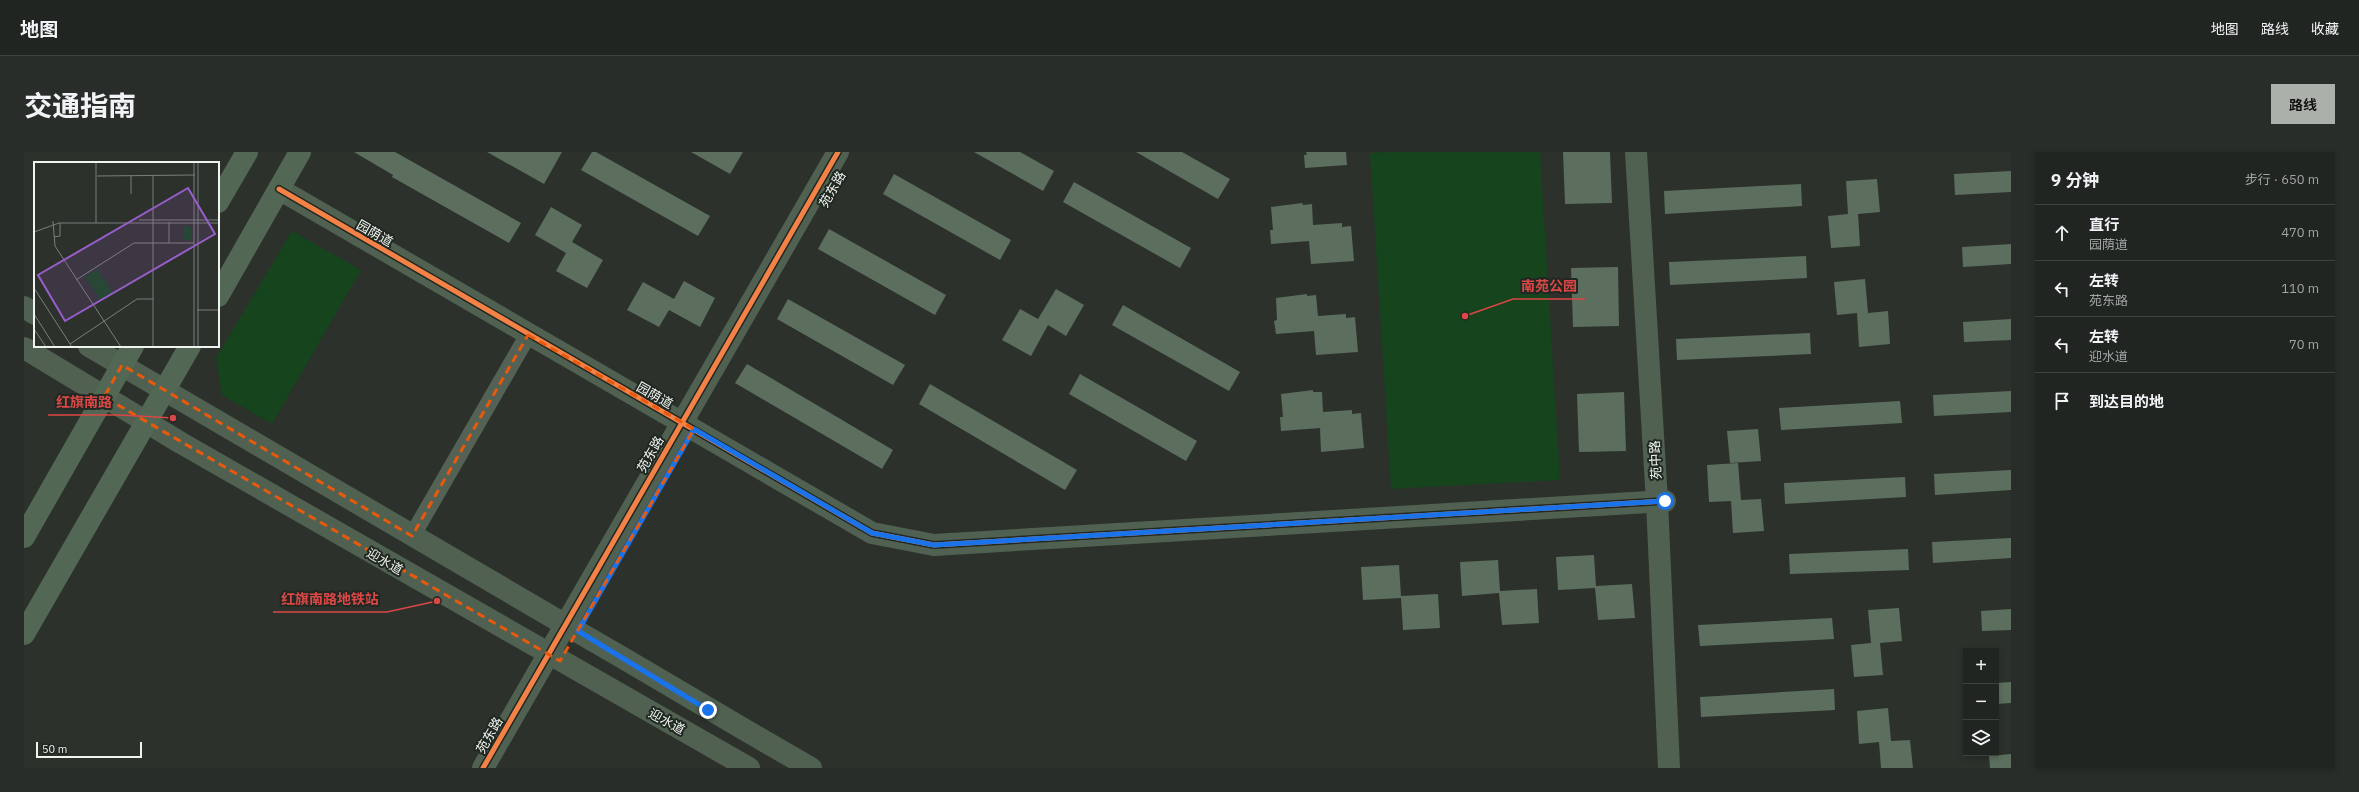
<!DOCTYPE html>
<html lang="zh">
<meta charset="utf-8">
<style>
:root{--surface:#212521;--page:#292d2a;--text:#f1f3f6;--muted:#a2a5a5;--line:#3e423f;--accent:#abb0ab}
body{margin:0;font-family:"IBM Plex Sans","Noto Sans SC",sans-serif;background:var(--page);color:var(--text)}
.controls{position:absolute;right:12px;bottom:12px;display:grid;overflow:hidden;border-radius:0px;box-shadow:0 2px 6px #0003}
.controls button{width:36px;height:36px;display:grid;place-items:center;padding:0;border:0;border-bottom:1px solid var(--line);background:var(--surface);color:var(--text);font:20px sans-serif}
.scale{position:absolute;left:12px;bottom:10px;width:106px;box-sizing:border-box;padding-left:4px;border:2px solid #eff4ef;border-top:0;font-size:11px;line-height:14px;white-space:nowrap;color:#eff4ef;-webkit-text-stroke:3px #212822;paint-order:stroke}
.stop{position:absolute;width:12px;height:12px;margin:-9px;border:3px solid #1a73e8;border-radius:50%;background:#fff}
.stop.end{background:#1a73e8;border-color:#fff;box-shadow:0 1px 4px #0008}
.list{margin:0;padding:0;list-style:none}
h2{display:flex;justify-content:space-between;align-items:center;height:52px;margin:0;padding:0 16px;font-size:17px}
h2 small{font-size:13px;font-weight:400;color:var(--muted)}
.list li{display:grid;grid-template-columns:26px 1fr auto;gap:12px;align-items:center;box-sizing:border-box;height:56px;padding:0 16px;border-top:1px solid var(--line)}
.list b{display:block;font-size:15px;white-space:nowrap}
.list p{margin:0;font-size:13px;white-space:nowrap;color:var(--muted)}
.list em{font-size:13px;font-style:normal;color:var(--muted)}
.icon{flex:none;width:22px;height:22px;fill:none;stroke:currentColor;stroke-width:2;stroke-linecap:round;stroke-linejoin:round}
.map{position:relative;flex:none;width:1987px;height:616px;overflow:hidden;border-radius:0px}
header{display:flex;align-items:center;gap:24px;box-sizing:border-box;height:56px;padding:0 20px;background:var(--surface);border-bottom:1px solid var(--line)}
header strong{font-size:19px}
nav{display:flex;gap:22px;margin-inline-start:auto;font-size:14px}
.intro{display:flex;align-items:center;justify-content:space-between;box-sizing:border-box;height:96px;padding:0 24px}
h1{margin:0;font-size:28px}
.button{padding:10px 18px;border-radius:0px;background:var(--accent);color:#111;font-size:14px;font-weight:700}
main{display:flex;gap:24px;padding:0 24px}
aside{flex:1;background:var(--surface);border-radius:0px;box-shadow:0 2px 6px #0003}
.map>svg:first-child{display:block}
.green{fill:#15441d}
.building{fill:#5c6e5e}
.lines{fill:none;stroke-linecap:round;stroke-linejoin:round}
.street{stroke:#536254;stroke-width:17}
.secondary{stroke:#506151;stroke-width:22}
.primary{stroke:#526855;stroke-width:22}
.cycleway-casing{stroke:#212822;stroke-width:8}
.cycleway{stroke:#f48246;stroke-width:5}
.route{stroke:#1a73e8;stroke-width:5}
.marked{fill:none;stroke:#e8590c;stroke-width:3;stroke-dasharray:8 5;stroke-linejoin:round}
.labels{text-anchor:middle;stroke-width:4;stroke-linejoin:round;paint-order:stroke}
.street-label{font-size:13px;fill:#eff4ef;stroke:#212822}
.inset-road{fill:none;stroke:#7a7f7a;stroke-width:1}
.view{fill:#985ecb;fill-opacity:0.15;stroke:#985ecb;stroke-width:2}
.inset-edge{fill:none;stroke:#eff4ef;stroke-width:2}
.leader{fill:none;stroke:#da4746;stroke-width:1.5}
.callout-dot{fill:#da4746;stroke:#212822;stroke-width:1.5}
.callout-label{font-size:14px;text-anchor:middle;font-weight:bold;fill:#da4746;stroke:#212822;stroke-width:4;stroke-linejoin:round;paint-order:stroke}
</style>
<header>
<strong>地图</strong>
<nav><a>地图</a><a>路线</a><a>收藏</a></nav>
</header>
<div class="intro"><h1>交通指南</h1><a class="button">路线</a></div>
<main>
<div class="map">
<svg width="1987" height="616" viewBox="0 0 1987 616">
<rect width="100%" height="100%" fill="#2c312c"/>
<g class="green">
<polygon points="1364,0 1516,0 1536,328 1367,337 1346,1"/>
<polygon points="268,79 337,118 248,272 198,243 192,206"/>
</g>
<g class="building">
<polygon points="330,0 371,0 497,71 485,91 368,25 369,23"/>
<polygon points="463,0 538,0 520,32"/>
<polygon points="568,0 572,0 686,64 674,84 557,18"/>
<polygon points="667,0 719,0 706,22"/>
<polygon points="950,0 996,0 1030,19 1019,39"/>
<polygon points="1112,0 1158,0 1206,27 1194,47"/>
<polygon points="1282,0 1322,0 1323,13 1281,16 1280,3 1283,3"/>
<polygon points="1539,0 1586,0 1588,51 1541,52"/>
<polygon points="1987,19 1987,40 1931,43 1930,22"/>
<polygon points="870,22 987,88 976,108 859,42"/>
<polygon points="1853,27 1856,60 1834,62 1836,94 1807,96 1804,64 1824,62 1822,29"/>
<polygon points="1050,30 1167,96 1156,116 1039,50"/>
<polygon points="1777,32 1778,54 1641,62 1640,39"/>
<polygon points="1278,51 1279,53 1288,52 1289,73 1318,71 1318,75 1327,74 1330,109 1287,112 1285,89 1247,92 1246,78 1249,78 1247,55"/>
<polygon points="527,55 558,73 548,90 579,108 563,136 532,119 542,101 511,83"/>
<polygon points="805,77 922,143 911,163 794,97"/>
<polygon points="1987,92 1987,112 1939,115 1938,95"/>
<polygon points="1782,104 1783,126 1646,133 1645,110"/>
<polygon points="1594,115 1595,174 1549,175 1547,116"/>
<polygon points="1841,127 1844,161 1864,159 1866,192 1835,195 1833,161 1813,163 1810,130"/>
<polygon points="660,129 691,146 676,175 645,158 635,175 603,158 619,130 650,147"/>
<polygon points="1032,137 1060,153 1042,184 1024,173 1007,204 978,188 996,157 1014,167"/>
<polygon points="1283,142 1283,144 1292,143 1294,164 1322,162 1322,166 1331,165 1334,200 1292,203 1290,179 1252,182 1250,169 1253,168 1252,146"/>
<polygon points="764,147 881,213 869,233 753,167"/>
<polygon points="1099,153 1216,220 1205,239 1088,173"/>
<polygon points="1987,167 1987,188 1940,190 1939,170"/>
<polygon points="1786,181 1787,202 1653,208 1652,187"/>
<polygon points="723,212 869,298 858,317 711,231"/>
<polygon points="1056,222 1173,289 1162,309 1045,242"/>
<polygon points="906,232 1053,318 1041,338 895,252"/>
<polygon points="1289,238 1289,240 1298,240 1299,260 1328,258 1328,262 1337,261 1340,296 1297,300 1296,276 1257,279 1256,265 1259,265 1257,242"/>
<polygon points="1987,239 1987,260 1910,264 1909,243"/>
<polygon points="1600,240 1602,299 1555,300 1553,242"/>
<polygon points="1876,249 1878,271 1757,278 1755,256"/>
<polygon points="1734,277 1737,309 1706,311 1703,279"/>
<polygon points="1714,311 1717,348 1737,347 1740,379 1709,381 1707,349 1685,350 1683,313"/>
<polygon points="1987,318 1987,338 1911,343 1910,322"/>
<polygon points="1881,325 1882,345 1761,352 1760,331"/>
<polygon points="1987,386 1987,406 1909,411 1908,390"/>
<polygon points="1884,397 1885,418 1766,422 1765,402"/>
<polygon points="1570,403 1572,434 1608,432 1611,466 1574,468 1571,436 1534,438 1532,405"/>
<polygon points="1474,408 1476,439 1513,437 1515,471 1478,473 1475,441 1438,444 1436,410"/>
<polygon points="1375,413 1377,444 1414,442 1416,476 1379,478 1377,446 1339,448 1337,415"/>
<polygon points="1875,456 1878,489 1856,491 1859,523 1830,525 1827,493 1847,491 1844,458"/>
<polygon points="1987,457 1987,478 1958,479 1957,459"/>
<polygon points="1808,466 1810,487 1676,494 1674,473"/>
<polygon points="1987,530 1987,551 1972,552 1972,531"/>
<polygon points="1810,537 1811,558 1677,565 1676,545"/>
<polygon points="1864,556 1867,589 1886,588 1889,616 1857,616 1855,590 1835,592 1833,559"/>
<polygon points="1987,602 1987,616 1966,616 1965,604"/>
</g>
<g class="lines">
<polyline class="street" points="388,384 504,183"/>
<g class="secondary">
<polyline points="1612,0 1633,350 1645,616"/>
<polyline points="255,37 848,381 910,393 1641,349"/>
<polyline points="0,155 11,162"/>
<path d="M65 194C223 288 382 379 540 472 623 519 704 569 787 616"/>
<polyline points="0,196 157,291 725,616"/>
<polyline points="459,616 814,0"/>
</g>
<g class="primary">
<polyline points="194,50 223,0"/>
<polyline points="194,144 276,0"/>
<polyline points="0,385 109,194"/>
<polyline points="0,482 166,194"/>
</g>
<defs>
<g id="cycleway">
<polyline points="255,37 848,381 910,393 1641,349"/>
<polyline points="459,616 814,0"/>
</g>
</defs>
<use href="#cycleway" class="cycleway-casing"/>
<use href="#cycleway" class="cycleway"/>
</g>
<g class="lines">
<polyline class="route" points="684,558 554,479 670,277 848,381 910,393 1641,349"/>
</g>
<path class="marked" d="M504 183 670 277 536 509 80 245 98 213 388 384Z"/>
<g class="labels">
<g class="street-label">
<text transform="translate(808 37) rotate(-60)" y="5">苑东路</text>
<text transform="translate(351 81) rotate(30)" y="5">园荫道</text>
<text transform="translate(631 243) rotate(30)" y="5">园荫道</text>
<text transform="translate(626 302) rotate(-60)" y="5">苑东路</text>
<text transform="translate(1631 308) rotate(-93)" y="5">苑中路</text>
<text transform="translate(361 409) rotate(30)" y="5">迎水道</text>
<text transform="translate(643 569) rotate(29)" y="5">迎水道</text>
<text transform="translate(465 583) rotate(-60)" y="5">苑东路</text>
</g>
</g>
<g transform="translate(10 10)">
<rect width="185" height="185" fill="#2c312c"/>
<path d="M150 63 157 65V78H150ZM63 107 79 131 67 139 51 115Z" fill="#15441d"/>
<path class="inset-road" d="M160 0V185M63 14 161 13M97 14V32M119 14V185M105 58H185M19 59 21 84 87 185M62 61V0M0 70 25 61H185M20 75 26 74V61M135 81V60M42 118 100 81H160M0 126 38 185M163 148H185M0 152 21 185M0 167 12 185M36 182 103 137H119M164 185V0"/>
<path class="view" d="M154 26 181 72 31 159 4 113Z"/>
<rect width="185" height="185" class="inset-edge"/>
</g>
<path class="leader" d="M1441 164L1489 147H1561M149 266L96 263H24M413 449L363 460H249"/>
<g class="callout-dot">
<circle cx="1441" cy="164" r="4"/>
<circle cx="149" cy="266" r="4"/>
<circle cx="413" cy="449" r="4"/>
</g>
<g class="callout-label">
<text x="1525" y="139">南苑公园</text>
<text x="60" y="255">红旗南路</text>
<text x="306" y="452">红旗南路地铁站</text>
</g>
</svg>
<div class="controls">
<button>+</button>
<button>−</button>
<button><svg class="icon" aria-label="layers" viewBox="0 0 24 24"><path d="M12 4l9 5-9 5-9-5zM3 14l9 5 9-5"/></svg></button>
</div>
<div class="scale">50 m</div>
<div class="stop" style="left:1641px;top:349px"></div>
<div class="stop end" style="left:684px;top:558px"></div>
</div>
<aside>
<h2>9 分钟<small>步行 · 650 m</small></h2>
<ul class="list">
<li><svg class="icon" aria-label="ahead" viewBox="0 0 24 24"><path d="M12 20V5M6 11l6-6 6 6"/></svg><div><b>直行</b><p>园荫道</p></div><em>470 m</em></li>
<li><svg class="icon" aria-label="left" viewBox="0 0 24 24"><path d="M17 20v-9H6M10 6l-5 5 5 5"/></svg><div><b>左转</b><p>苑东路</p></div><em>110 m</em></li>
<li><svg class="icon" aria-label="left" viewBox="0 0 24 24"><path d="M17 20v-9H6M10 6l-5 5 5 5"/></svg><div><b>左转</b><p>迎水道</p></div><em>70 m</em></li>
<li><svg class="icon" aria-label="arrive" viewBox="0 0 24 24"><path d="M6 21V4h12l-3 4 3 4H6"/></svg><div><b>到达目的地</b></div></li>
</ul>
</aside>
</main>
